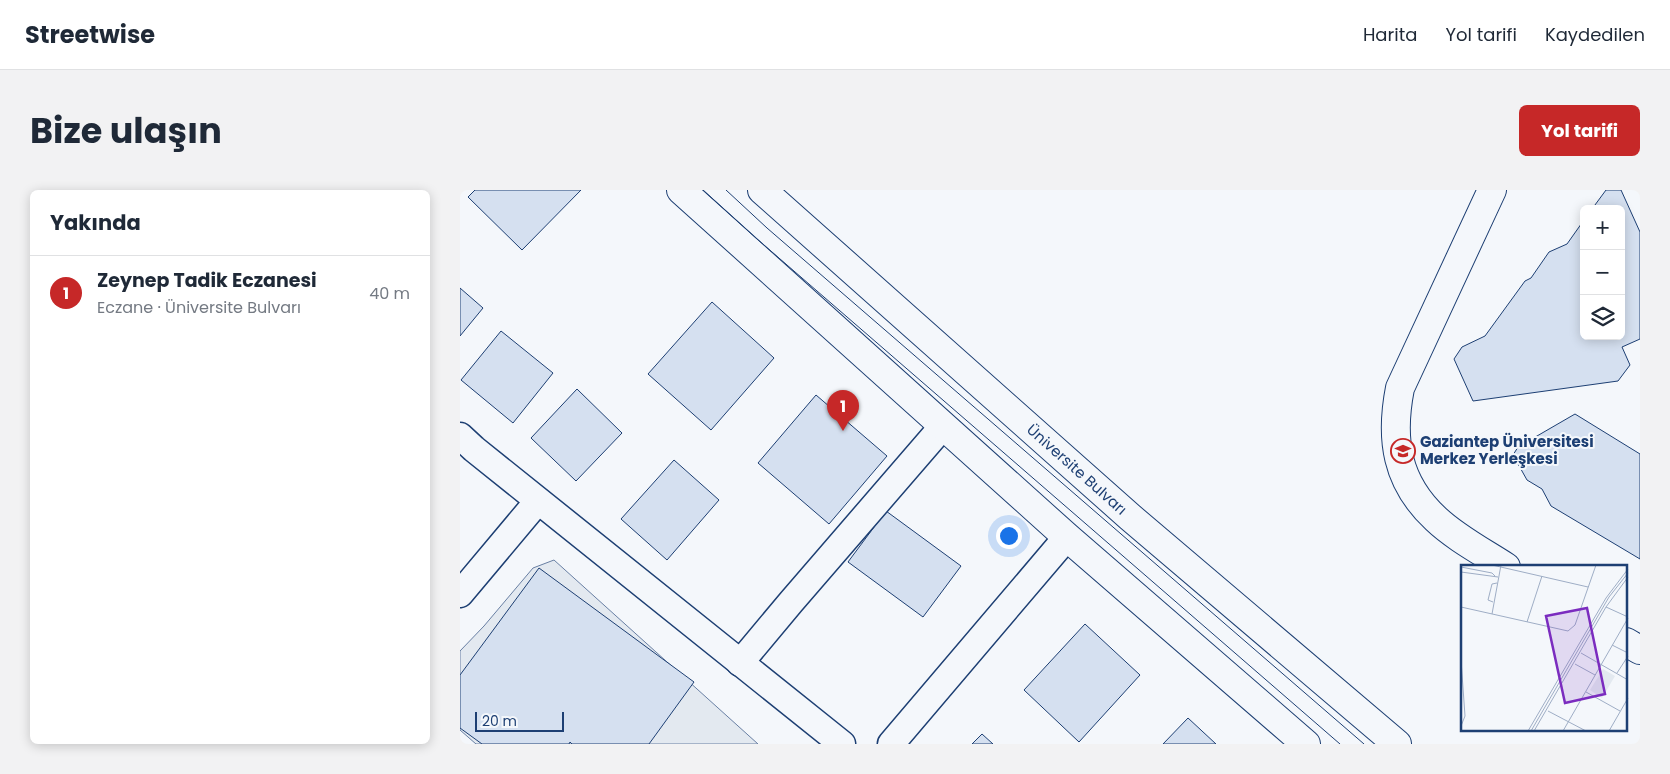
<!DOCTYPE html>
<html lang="tr">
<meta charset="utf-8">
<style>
:root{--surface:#fff;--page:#f2f2f3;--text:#1f2937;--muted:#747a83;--line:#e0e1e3;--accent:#c62828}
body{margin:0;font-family:Poppins,sans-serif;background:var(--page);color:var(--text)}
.controls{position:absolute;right:15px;top:15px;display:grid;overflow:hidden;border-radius:8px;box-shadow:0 2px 12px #0003}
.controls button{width:45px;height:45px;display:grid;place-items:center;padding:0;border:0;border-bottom:1px solid var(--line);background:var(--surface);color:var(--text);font:25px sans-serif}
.scale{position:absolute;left:15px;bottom:12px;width:89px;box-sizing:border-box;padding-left:5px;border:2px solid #1d3f73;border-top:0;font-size:14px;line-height:18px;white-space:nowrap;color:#1d3f73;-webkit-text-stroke:4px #f4f7fb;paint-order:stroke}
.you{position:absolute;left:548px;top:345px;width:18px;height:18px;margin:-12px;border:4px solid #fff;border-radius:50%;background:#1a73e8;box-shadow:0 0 0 8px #1a73e833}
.badge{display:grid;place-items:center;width:32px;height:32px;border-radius:50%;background:var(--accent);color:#fff;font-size:16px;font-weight:700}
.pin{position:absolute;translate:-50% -41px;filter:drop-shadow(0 1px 2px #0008)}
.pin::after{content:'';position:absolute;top:26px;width:18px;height:15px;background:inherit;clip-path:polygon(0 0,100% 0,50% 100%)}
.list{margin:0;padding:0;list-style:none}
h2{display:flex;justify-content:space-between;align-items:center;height:65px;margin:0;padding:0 20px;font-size:21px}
h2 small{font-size:16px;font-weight:400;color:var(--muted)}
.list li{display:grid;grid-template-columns:32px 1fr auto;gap:15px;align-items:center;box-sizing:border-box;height:75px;padding:0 20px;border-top:1px solid var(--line)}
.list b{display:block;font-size:19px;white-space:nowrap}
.list p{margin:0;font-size:16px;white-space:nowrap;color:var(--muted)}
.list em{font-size:16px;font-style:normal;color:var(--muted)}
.icon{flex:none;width:28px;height:28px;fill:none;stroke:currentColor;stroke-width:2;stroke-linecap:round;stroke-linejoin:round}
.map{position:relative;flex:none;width:1180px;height:554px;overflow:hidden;border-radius:8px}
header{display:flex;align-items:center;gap:30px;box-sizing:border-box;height:70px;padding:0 25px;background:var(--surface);border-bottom:1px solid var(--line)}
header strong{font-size:24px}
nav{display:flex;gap:28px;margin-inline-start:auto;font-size:18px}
.intro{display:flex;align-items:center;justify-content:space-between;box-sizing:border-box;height:120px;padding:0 30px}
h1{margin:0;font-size:35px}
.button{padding:12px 22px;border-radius:8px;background:var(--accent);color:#fff;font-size:18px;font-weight:700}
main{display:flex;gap:30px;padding:0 30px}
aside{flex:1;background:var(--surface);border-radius:8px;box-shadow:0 2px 12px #0003}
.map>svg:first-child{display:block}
.green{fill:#e3e9f0;stroke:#687fa3}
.building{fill:#d5e0f0;stroke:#1d3f73}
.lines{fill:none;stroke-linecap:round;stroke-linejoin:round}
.street-casing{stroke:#1d3f73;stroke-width:29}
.secondary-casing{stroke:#1d3f73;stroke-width:30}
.primary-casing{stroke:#1d3f73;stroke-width:30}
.street{stroke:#f4f7fb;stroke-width:26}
.secondary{stroke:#f4f7fb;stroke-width:28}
.primary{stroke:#f4f7fb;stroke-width:28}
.tram{stroke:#1d3f73;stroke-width:1}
.labels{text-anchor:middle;stroke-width:4;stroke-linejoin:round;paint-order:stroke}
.poi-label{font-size:15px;font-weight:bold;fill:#1d3f73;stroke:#f4f7fb;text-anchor:start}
.street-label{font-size:15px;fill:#1d3f73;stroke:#f4f7fb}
.inset-road{fill:none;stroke:#9eadc5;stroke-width:1}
.view{fill:#7b2cbf;fill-opacity:0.15;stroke:#7b2cbf;stroke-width:2.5}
.inset-edge{fill:none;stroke:#1d3f73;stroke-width:2.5}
</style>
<header>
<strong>Streetwise</strong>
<nav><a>Harita</a><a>Yol tarifi</a><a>Kaydedilen</a></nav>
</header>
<div class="intro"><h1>Bize ulaşın</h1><a class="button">Yol tarifi</a></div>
<main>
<aside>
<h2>Yakında<small></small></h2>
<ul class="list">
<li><span class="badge">1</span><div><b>Zeynep Tadik Eczanesi</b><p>Eczane · Üniversite Bulvarı</p></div><em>40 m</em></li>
</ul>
</aside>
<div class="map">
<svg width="1180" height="554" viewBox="0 0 1180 554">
<rect width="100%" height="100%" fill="#f4f7fb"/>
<polygon class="green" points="94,370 298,554 16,554 0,540 0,461 24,436 73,378"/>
<g class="building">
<polygon points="15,0 121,0 62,60 8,7"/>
<polygon points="1146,0 1161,0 1180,42 1180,149 1162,157 1170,175 1158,191 1013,211 994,169 1002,157 1025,146 1065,91 1071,88 1089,62 1107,54 1124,30 1124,146 1161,146 1161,19 1132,19"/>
<polygon points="0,98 23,118 0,146"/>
<polygon points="252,112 314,168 251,240 188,184"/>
<polygon points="41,141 93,183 53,233 1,190"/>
<polygon points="117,199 162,243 116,291 71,248"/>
<polygon points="356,205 427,266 369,334 298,273"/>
<polygon points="1115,224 1180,264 1180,369 1091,316 1082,299 1067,290 1053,265 1058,257"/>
<polygon points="214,270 259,310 207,370 161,329"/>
<polygon points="426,321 501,376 463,427 388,372"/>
<polygon points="79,378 234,492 189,554 112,554 110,552 109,554 22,554 0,538 0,485"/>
<polygon points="625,434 680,485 619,552 564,500"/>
<polygon points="728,528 756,554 703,554"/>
<polygon points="522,544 533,554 512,554"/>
</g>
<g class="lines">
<defs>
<g id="street">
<polyline points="0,246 14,259 382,554"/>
<polyline points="0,404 78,311"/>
<polyline points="280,473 331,412 483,236"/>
<polyline points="431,554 607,347"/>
</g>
<g id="secondary">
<path d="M1032 0 940 198C930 249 936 292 976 329 996 348 1023 362 1046 377"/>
<polyline points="1166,452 1180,460"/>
</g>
<g id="primary">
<polyline points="221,0 607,347 846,554"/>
<path id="s1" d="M302 0 670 327 937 554"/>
</g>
</defs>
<use href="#street" class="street-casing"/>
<use href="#secondary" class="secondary-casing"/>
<use href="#primary" class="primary-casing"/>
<use href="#street" class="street"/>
<use href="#secondary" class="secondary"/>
<use href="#primary" class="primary"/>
<g class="tram">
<polyline points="243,0 297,49 880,554"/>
<polyline points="266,0 307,38 904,554"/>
</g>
</g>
<defs>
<symbol id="university-ring" viewBox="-11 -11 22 22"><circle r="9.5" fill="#f4f7fb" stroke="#c62828" stroke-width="1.5"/><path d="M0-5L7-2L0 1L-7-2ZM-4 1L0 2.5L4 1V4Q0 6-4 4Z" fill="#c62828"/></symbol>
</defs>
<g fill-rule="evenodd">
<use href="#university-ring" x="929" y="247" width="28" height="28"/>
</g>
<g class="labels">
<g class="poi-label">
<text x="960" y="257">Gaziantep Üniversitesi<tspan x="960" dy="17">Merkez Yerleşkesi</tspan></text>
</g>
<g class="street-label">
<text dy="5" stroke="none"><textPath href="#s1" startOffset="421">Üniversite Bulvarı</textPath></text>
</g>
</g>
<g transform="translate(1001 375)">
<rect width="166" height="166" fill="#f4f7fb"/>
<path d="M142 104 154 111 141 133 129 125Z" fill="#e3e9f0"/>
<path class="inset-road" d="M31 0 127 22M0 2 31 8 34 11M0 7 37 12M32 37 27 35 31 19 36 18M0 42 107 66 114 60 135 0M145 42 167 52M31 49 40 0M66 57 81 11M151 80 167 88M120 88 167 115M0 95 4 151 0 161M114 99 134 110M156 108 167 91M125 127 159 146M87 146 125 166M67 166 145 33 167 4M70 166 148 32 167 8M73 166 145 42 167 12M102 166 167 53M148 166 167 133"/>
<path class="view" d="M126 43 144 129 104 138 85 51Z"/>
<rect width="166" height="166" class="inset-edge"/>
</g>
</svg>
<div class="controls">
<button>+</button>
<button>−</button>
<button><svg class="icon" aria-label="layers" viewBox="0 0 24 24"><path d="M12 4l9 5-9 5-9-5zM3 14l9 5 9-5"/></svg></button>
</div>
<div class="scale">20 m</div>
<div class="you"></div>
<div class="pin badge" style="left:383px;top:241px">1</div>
</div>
</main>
